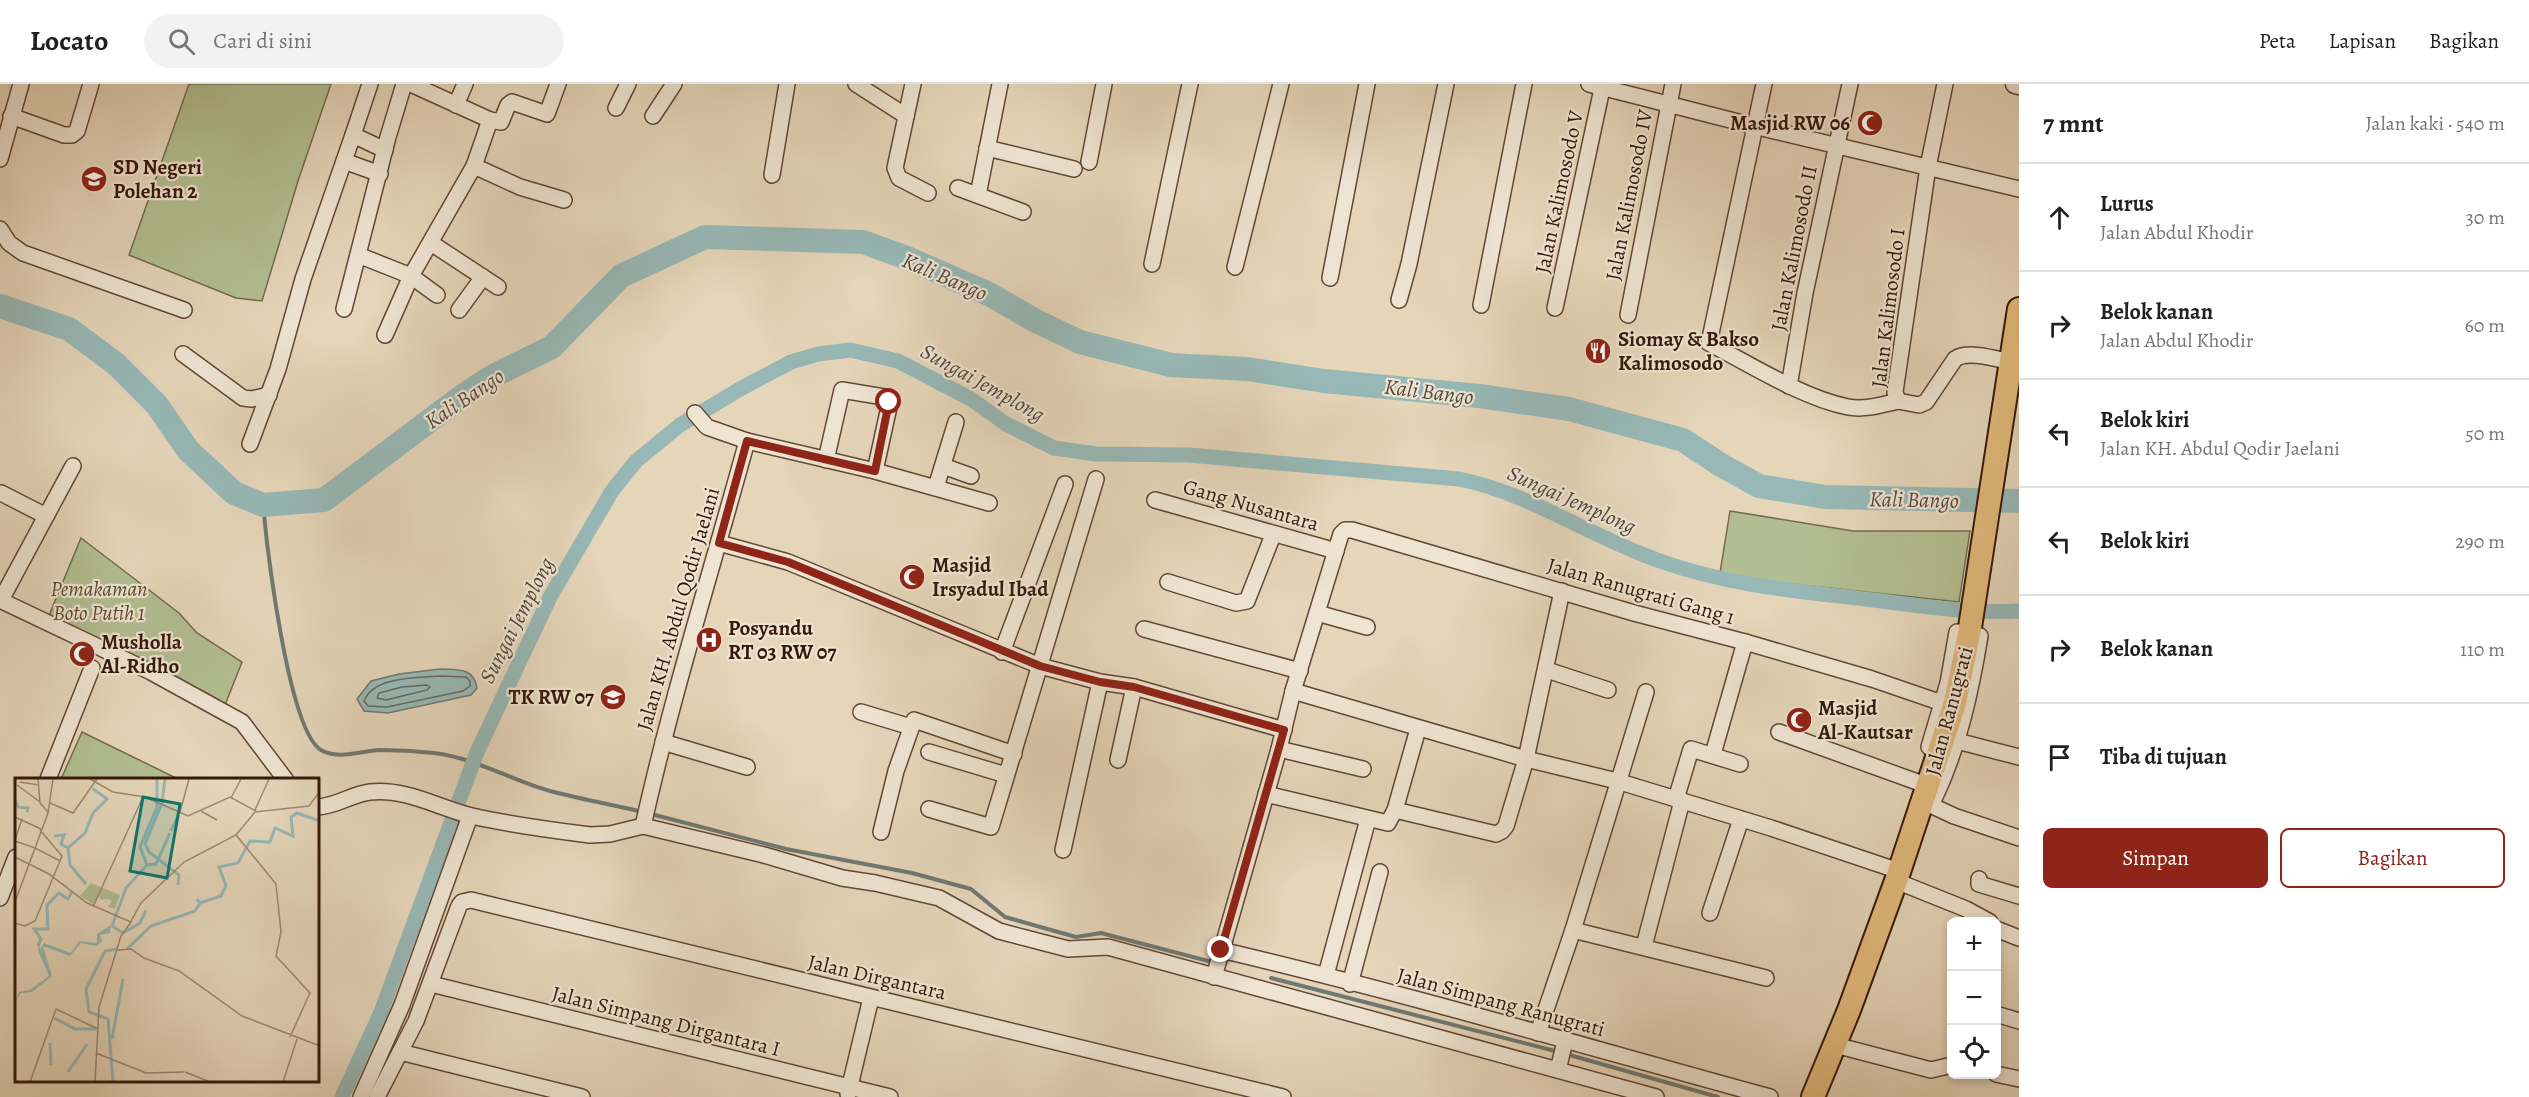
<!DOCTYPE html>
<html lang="id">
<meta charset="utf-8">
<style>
:root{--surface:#fff;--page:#f2f2f2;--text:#202124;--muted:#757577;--line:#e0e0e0;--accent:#8f2418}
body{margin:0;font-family:Alegreya,serif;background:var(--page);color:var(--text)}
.controls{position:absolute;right:18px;bottom:18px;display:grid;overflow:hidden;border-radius:9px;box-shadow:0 3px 9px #0003}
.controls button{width:54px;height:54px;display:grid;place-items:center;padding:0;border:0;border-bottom:2px solid var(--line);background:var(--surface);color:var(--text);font:30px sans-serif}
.stop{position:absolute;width:18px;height:18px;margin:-14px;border:4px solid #8f2418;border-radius:50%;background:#fff}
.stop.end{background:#8f2418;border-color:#fff;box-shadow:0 2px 6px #0008}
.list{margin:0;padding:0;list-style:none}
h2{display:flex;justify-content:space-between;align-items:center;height:78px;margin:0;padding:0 24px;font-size:26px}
h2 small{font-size:20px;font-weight:400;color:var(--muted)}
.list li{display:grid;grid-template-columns:39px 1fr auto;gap:18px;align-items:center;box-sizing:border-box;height:108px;padding:0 24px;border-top:2px solid var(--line)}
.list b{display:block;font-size:22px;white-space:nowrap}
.list p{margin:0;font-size:20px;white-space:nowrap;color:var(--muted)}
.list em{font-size:20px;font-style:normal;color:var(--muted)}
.actions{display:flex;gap:12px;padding:18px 24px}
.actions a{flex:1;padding:14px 0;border:2px solid var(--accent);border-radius:9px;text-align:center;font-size:21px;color:var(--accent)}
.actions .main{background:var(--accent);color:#fff}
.icon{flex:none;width:33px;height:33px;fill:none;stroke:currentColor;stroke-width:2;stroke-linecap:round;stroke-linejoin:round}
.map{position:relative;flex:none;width:2019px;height:1013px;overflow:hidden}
header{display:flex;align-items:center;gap:36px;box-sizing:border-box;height:84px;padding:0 30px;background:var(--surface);border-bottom:2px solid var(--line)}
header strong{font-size:28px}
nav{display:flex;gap:33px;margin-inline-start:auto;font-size:21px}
.search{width:420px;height:54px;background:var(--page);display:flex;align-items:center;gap:15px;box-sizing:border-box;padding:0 21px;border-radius:33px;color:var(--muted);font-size:22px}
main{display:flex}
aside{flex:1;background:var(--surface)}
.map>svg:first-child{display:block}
.green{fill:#b2be91;stroke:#746b4e;stroke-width:1.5}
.water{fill:#97b8b6;stroke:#707872;stroke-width:1.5}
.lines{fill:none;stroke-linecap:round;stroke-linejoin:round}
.shore{stroke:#666860;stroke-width:1.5}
.stream{stroke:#707872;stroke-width:4}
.canal{stroke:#97b8b6;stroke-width:15}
.river{stroke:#97b8b6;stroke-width:24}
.minor-casing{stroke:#624736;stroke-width:18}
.tertiary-casing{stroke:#624736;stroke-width:21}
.primary-casing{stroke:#36180b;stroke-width:26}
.minor{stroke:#eee4d2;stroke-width:15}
.tertiary{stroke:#eee4d2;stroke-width:18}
.primary{stroke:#e2ba7c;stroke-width:22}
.route{stroke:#8f2418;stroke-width:8}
.labels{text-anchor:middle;stroke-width:4.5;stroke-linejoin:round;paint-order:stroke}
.poi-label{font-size:21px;font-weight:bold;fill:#36180b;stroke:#eee4d2;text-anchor:start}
.street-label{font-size:21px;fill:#36180b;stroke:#eee4d2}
.park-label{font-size:21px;font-style:italic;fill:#5b4a33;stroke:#eee4d2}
.water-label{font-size:22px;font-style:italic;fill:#53483e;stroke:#eee4d2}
.inset-river{fill:none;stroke:#97b8b6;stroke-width:3}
.inset-road{fill:none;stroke:#9f8973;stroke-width:1.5}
.view{fill:#0f766e;fill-opacity:0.15;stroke:#0f766e;stroke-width:3}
.inset-edge{fill:none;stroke:#36180b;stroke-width:3}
</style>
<header>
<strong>Locato</strong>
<div class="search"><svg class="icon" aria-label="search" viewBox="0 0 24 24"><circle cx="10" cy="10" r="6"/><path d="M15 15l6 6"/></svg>Cari di sini</div>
<nav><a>Peta</a><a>Lapisan</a><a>Bagikan</a></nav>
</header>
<main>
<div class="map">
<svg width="2019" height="1013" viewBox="0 0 2019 1013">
<rect width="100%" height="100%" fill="#e5d5b9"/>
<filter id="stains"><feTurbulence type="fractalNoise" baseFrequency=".00333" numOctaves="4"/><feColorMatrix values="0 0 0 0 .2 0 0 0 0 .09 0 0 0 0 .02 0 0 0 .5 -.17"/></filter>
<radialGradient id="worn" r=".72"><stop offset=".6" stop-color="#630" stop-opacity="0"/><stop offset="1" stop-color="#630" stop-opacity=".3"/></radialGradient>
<g class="green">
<polygon points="189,0 331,0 298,97 262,217 236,214 129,171"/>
<polygon points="1730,427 1853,447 1970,447 1959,518 1773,498 1720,489"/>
<polygon points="81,454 179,529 197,549 242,578 225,621 48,534"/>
<polygon points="82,648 178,695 61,695"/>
</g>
<path class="water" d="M440 585C457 586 474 583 477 604L471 611 388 629 364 627 357 615 371 597 399 590Z"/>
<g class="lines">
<g class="shore">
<path d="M440 592 466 593 470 597V602L463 607 387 623 368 622 364 617C373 592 418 594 440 592Z"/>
<polygon points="427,601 430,603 427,606 386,616 377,614 379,609 402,603"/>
</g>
<g class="stream">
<path d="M263 421C267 463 288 646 321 666 338 676 361 667 379 666 397 666 416 667 434 669 475 674 511 696 550 707 581 715 613 721 643 728"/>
<polyline points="651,730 786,765 912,789 971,805 1005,833 1076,853 1101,849 1212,878"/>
<polyline points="1271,894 1559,968"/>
<polyline points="1566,970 1718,1013"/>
</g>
<path class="canal" d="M342 1013 381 928 477 668 550 513 612 407 636 377 680 341 740 305 791 278 818 270 850 266 898 277 971 315 1006 340 1054 364 1096 370 1189 371 1459 395C1532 410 1590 453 1660 477 1727 501 1796 507 1865 515 1916 521 1968 530 2019 527"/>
<polyline class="river" points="0,222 69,245 116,280 157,321 188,366 234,409 263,421 324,416 461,313 493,292 552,263 621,192 705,153 863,158 907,174 989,210 1034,236 1080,258 1171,281 1247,285 1324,297 1479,312 1569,325 1683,356 1721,381 1759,402 1825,413 2019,417"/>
<defs>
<g id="minor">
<polyline points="411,0 490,36 474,82"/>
<polyline points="856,0 906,32"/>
<polyline points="913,0 895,84 899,94 928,109"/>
<polyline points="1589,0 1754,42 2019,105"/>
<path d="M1764 0 1709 259C1749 280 1803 314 1848 323 1864 326 1882 321 1898 317"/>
<polyline points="456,21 465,0"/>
<polyline points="616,24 628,0"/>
<polyline points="11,32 64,51 72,51 77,47 91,0"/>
<polyline points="653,32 674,0"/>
<polyline points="490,36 501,38 508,21 512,18 547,30 558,0"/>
<polyline points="353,51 370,0"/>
<polyline points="987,64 1074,85"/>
<polyline points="0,75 21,0"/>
<polyline points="344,77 380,90"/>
<polyline points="1089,78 1104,0"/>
<polyline points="772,91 787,0"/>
<polyline points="958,104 1023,128"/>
<polyline points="978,111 1000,0"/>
<polyline points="0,145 9,159 23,169 184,226"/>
<polyline points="431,159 498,203"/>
<polyline points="358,171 411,192 437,211"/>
<polyline points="1152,180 1190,0"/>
<polyline points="1235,183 1281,0"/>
<polyline points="1330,194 1367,0"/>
<polyline points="1399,216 1409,180 1446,0"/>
<polyline points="1481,221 1524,0"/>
<polyline points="1555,224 1603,0"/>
<polyline points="344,225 388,53 404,0"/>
<polyline points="459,226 483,193"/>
<polyline points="1628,231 1673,0"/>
<polyline points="385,251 411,192 474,82 520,103 564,116"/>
<polyline points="183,270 243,314 252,315 269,311"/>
<polyline points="1789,302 1805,209 1850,0"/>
<polyline points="1898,317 1895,308 1928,83 1945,0"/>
<path d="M1898 317 1919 321 1926 318 1955 275C1968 266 1996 275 2011 278"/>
<polyline points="695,329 707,343 747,357 875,387 989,419"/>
<polyline points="250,360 278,285 303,195 353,51 385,66"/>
<polyline points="826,376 842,306 884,313 888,316 889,323 875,387"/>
<polyline points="943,382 971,392"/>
<polyline points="936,403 956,338"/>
<polyline points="1,409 46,432"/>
<polyline points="1155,416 1336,467"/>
<polyline points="719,459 788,478 1040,582 1100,598 1134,603 1284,646"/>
<polyline points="1168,498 1236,519 1247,517 1273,451"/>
<polyline points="0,516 151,588 242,638 285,695"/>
<polyline points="1,516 73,382"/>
<polyline points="1317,529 1367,543"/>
<polyline points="1144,545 1300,587"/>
<polyline points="1002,568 1065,400"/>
<polyline points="1547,586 1608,606"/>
<polyline points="1293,607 1526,675 1617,697 1771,744 1899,787"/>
<polyline points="861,628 911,643"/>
<polyline points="1779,648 1920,699"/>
<polyline points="1957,657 2019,673"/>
<polyline points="663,658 747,683"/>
<polyline points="1929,663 1948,599 1957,548"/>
<polyline points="1279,665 1363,685"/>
<polyline points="929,668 1006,691"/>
<polyline points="1713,670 1745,558"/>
<polyline points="1118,676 1134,603"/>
<polyline points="48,695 92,584"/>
<polyline points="1266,710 1388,739 1395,726 1418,645"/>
<polyline points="1676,715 1691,665 1740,680"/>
<path d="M1924 718 1935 713C1959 662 1971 607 1980 552"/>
<polyline points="1924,718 1954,732 2019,754"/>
<path d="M318 723C337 722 352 710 370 708 406 704 439 724 472 732 511 741 551 746 590 751L610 750 643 742 764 771 842 794 875 799 939 814 999 847 1068 865 1108 863 1656 1013"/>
<polyline points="929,725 991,743 1096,395"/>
<polyline points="1395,726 1496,750 1502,747 1506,742 1526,675 1562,507"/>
<path d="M643 742C672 612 712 485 747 357"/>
<polyline points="881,748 896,687 914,636 1014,670"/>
<polyline points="1063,766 1100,598"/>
<polyline points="1979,795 1979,800 2019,812"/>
<polyline points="1896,797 1966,825 1990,838"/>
<polyline points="0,814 16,773"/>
<polyline points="1710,829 1741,735"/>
<polyline points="1996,845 2019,854"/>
<polyline points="1573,846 1766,894"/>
<polyline points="1644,862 1682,717"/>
<path d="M1221 866C1405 909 1587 963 1770 1013"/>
<polyline points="1326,891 1368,735"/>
<polyline points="1214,893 1279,665 1293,607 1341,450 1345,446 1352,446 1634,529 1745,558 1872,595 1942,619"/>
<polyline points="431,900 890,1013"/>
<polyline points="1350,900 1380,788"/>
<polyline points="1996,930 2019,937"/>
<polyline points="1538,949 1573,846 1646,608"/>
<polyline points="1835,961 1931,986 1952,981"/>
<polyline points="400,968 582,1013"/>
<polyline points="1558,986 1565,957"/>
<polyline points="1996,990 2019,995"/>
<polyline points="848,1010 871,914"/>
<polyline points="361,1013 402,921 470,732"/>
<polyline points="377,1013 416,937 459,822 462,818 471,816 1283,1013"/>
</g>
<polyline id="tertiary" points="2015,0 2019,1"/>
<polyline id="primary" points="1813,1013 1849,926 1896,797 1955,619 1969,550 2019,225"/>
</defs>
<use href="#minor" class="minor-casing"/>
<use href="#tertiary" class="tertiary-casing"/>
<use href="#primary" class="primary-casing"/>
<use href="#minor" class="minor"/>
<use href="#tertiary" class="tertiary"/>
<use href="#primary" class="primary"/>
</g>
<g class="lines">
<polyline class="route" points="889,318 875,387 747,357 719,459 788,478 1040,582 1100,598 1134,603 1284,646 1221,866"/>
</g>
<defs>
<symbol id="mosque-disc" viewBox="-11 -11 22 22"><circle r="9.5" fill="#8f2418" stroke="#eee4d2"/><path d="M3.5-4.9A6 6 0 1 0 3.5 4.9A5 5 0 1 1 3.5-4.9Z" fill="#fff"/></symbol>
<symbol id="school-disc" viewBox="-11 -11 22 22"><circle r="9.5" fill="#8f2418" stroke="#eee4d2"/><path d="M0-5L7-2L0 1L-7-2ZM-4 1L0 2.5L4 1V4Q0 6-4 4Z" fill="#fff"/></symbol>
<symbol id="restaurant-disc" viewBox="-11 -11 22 22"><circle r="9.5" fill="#8f2418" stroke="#eee4d2"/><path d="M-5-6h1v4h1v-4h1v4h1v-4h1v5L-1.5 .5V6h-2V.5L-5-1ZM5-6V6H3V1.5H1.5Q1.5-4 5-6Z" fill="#fff"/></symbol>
<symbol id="hospital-disc" viewBox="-11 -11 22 22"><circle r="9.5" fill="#8f2418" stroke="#eee4d2"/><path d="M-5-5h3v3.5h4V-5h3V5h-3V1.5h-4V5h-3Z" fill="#fff"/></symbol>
</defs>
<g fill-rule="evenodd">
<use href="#mosque-disc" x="1855" y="24" width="30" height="30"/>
<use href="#school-disc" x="79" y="80" width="30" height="30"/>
<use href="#restaurant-disc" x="1583" y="252" width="30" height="30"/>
<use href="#mosque-disc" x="897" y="478" width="30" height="30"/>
<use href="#hospital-disc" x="694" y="541" width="30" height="30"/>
<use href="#mosque-disc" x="67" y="555" width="30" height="30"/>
<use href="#school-disc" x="598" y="598" width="30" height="30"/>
<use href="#mosque-disc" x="1784" y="621" width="30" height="30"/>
</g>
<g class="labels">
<g class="poi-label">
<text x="1850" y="46" text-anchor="end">Masjid RW 06</text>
<text x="113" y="90">SD Negeri<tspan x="113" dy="24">Polehan 2</tspan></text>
<text x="1618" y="262">Siomay &amp; Bakso<tspan x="1618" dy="24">Kalimosodo</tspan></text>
<text x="932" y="488">Masjid<tspan x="932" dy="24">Irsyadul Ibad</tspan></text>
<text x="728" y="551">Posyandu<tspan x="728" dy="24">RT 03 RW 07</tspan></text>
<text x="101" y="565">Musholla<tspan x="101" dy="24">Al-Ridho</tspan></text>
<text x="594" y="620" text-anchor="end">TK RW 07</text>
<text x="1818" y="631">Masjid<tspan x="1818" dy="24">Al-Kautsar</tspan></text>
</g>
<g class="street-label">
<text transform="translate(1559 108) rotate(-78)" y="7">Jalan Kalimosodo V</text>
<text transform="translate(1629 111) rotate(-79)" y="7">Jalan Kalimosodo IV</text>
<text transform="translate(1794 164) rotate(-79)" y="7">Jalan Kalimosodo II</text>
<text transform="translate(1888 224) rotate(-83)" y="7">Jalan Kalimosodo I</text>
<text transform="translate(1251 421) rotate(16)" y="7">Gang Nusantara</text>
<text transform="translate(1641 507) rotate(16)" y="7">Jalan Ranugrati Gang 1</text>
<text transform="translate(678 525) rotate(-74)" y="7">Jalan KH. Abdul Qodir Jaelani</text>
<text transform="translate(1949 627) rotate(-75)" y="7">Jalan Ranugrati</text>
<text transform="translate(877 893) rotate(13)" y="7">Jalan Dirgantara</text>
<text transform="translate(1501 918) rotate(15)" y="7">Jalan Simpang Ranugrati</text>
<text transform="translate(666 937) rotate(14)" y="7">Jalan Simpang Dirgantara I</text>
</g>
<g class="park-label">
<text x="99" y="512">Pemakaman<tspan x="99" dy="24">Boto Putih 1</tspan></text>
</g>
<g class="water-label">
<text transform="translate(945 192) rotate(23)" y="8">Kali Bango</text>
<text transform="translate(983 298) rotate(29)" y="8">Sungai Jemplong</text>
<text transform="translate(1429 307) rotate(7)" y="8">Kali Bango</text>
<text transform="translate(464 314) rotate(-34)" y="8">Kali Bango</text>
<text transform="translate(1572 415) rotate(24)" y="8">Sungai Jemplong</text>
<text transform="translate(1914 415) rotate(1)" y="8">Kali Bango</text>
<text transform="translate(516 536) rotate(-63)" y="8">Sungai Jemplong</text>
</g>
</g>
<g transform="translate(15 694)">
<rect width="304" height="304" fill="#e5d5b9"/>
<path d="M76 105 105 117 100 131 93 129 97 123 93 121 86 122 84 118 78 126 65 118Z" fill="#b2be91"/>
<path d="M96 147 95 155 85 157 87 163 82 168 66 165 55 178 28 168 37 198 17 214 6 215 0 224 4 214 15 212 34 198 23 172 24 164 25 172 29 165 56 175 64 163 82 165V156Z" fill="#97b8b6"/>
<path class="inset-river" d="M150 1 147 25 130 66 134 74 164 97 163 107M0 21 3 29 13 30 12 34M156 53 164 35M39 58 49 57 46 66 53 70 55 87 71 106M53 70 70 55 78 35 92 21 78 11M132 87 141 86 155 55M182 121 185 125 206 118 211 108 204 89 223 85 235 63 255 64 260 50 278 58 276 39 282 35 305 43M97 148 108 155 125 145 131 132M97 148 111 110 132 87 125 69 142 29V1M23 168 26 161 19 151H33L32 127 44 115 53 121 57 113M112 171 136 148 180 133 185 125M39 240 60 251H81M97 261 108 201M35 265 36 287M53 294 72 266M98 304 93 241 74 234 71 211 90 173 103 171"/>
<path class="inset-road" d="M23 1 25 25 33 34M75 1 98 14 130 19 173 38 215 19 241 33M5 4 24 7M2 7 25 24M216 20 226 1M35 25 58 35 82 1M240 32 254 1M186 33 202 42M165 34 174 1M0 39 26 51M221 57 261 106 266 154 261 178 295 215 275 259M0 62 7 41M0 63 20 70M20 70 45 83M0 79 34 96 72 125 116 144 106 158 84 229 80 304M0 124 33 35 38 1M78 129 128 19M0 145 10 148 20 143 47 78 25 52M115 145 126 125 169 84 221 57 240 34 294 28 305 13M103 172 116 171 129 180 164 193 227 238 305 268M81 275 131 295 169 294M170 294 195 304M15 304 41 231 83 251M268 304 282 261"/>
<path class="view" d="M128 19 165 26 152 100 115 93Z"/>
<rect width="304" height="304" class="inset-edge"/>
</g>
<rect width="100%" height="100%" filter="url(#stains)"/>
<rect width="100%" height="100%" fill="url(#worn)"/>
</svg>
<div class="controls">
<button>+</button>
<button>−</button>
<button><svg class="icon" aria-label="locate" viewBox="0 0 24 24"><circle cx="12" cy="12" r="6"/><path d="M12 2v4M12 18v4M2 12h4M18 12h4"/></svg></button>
</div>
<div class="stop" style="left:889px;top:318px"></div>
<div class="stop end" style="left:1221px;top:866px"></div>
</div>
<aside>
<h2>7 mnt<small>Jalan kaki · 540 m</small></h2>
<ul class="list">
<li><svg class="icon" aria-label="ahead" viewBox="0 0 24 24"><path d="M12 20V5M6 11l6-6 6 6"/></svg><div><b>Lurus</b><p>Jalan Abdul Khodir</p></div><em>30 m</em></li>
<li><svg class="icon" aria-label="right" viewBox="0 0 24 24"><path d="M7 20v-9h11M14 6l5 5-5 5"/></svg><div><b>Belok kanan</b><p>Jalan Abdul Khodir</p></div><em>60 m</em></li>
<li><svg class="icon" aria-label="left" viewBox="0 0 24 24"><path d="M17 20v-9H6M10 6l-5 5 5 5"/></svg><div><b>Belok kiri</b><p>Jalan KH. Abdul Qodir Jaelani</p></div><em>50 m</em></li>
<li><svg class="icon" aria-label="left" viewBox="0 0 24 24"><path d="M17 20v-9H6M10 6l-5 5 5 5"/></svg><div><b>Belok kiri</b></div><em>290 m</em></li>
<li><svg class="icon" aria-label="right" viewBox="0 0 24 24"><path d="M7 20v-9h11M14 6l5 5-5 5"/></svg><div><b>Belok kanan</b></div><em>110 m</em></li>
<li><svg class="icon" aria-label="arrive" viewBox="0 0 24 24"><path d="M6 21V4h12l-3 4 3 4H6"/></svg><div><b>Tiba di tujuan</b></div></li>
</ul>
<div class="actions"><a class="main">Simpan</a><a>Bagikan</a></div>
</aside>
</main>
